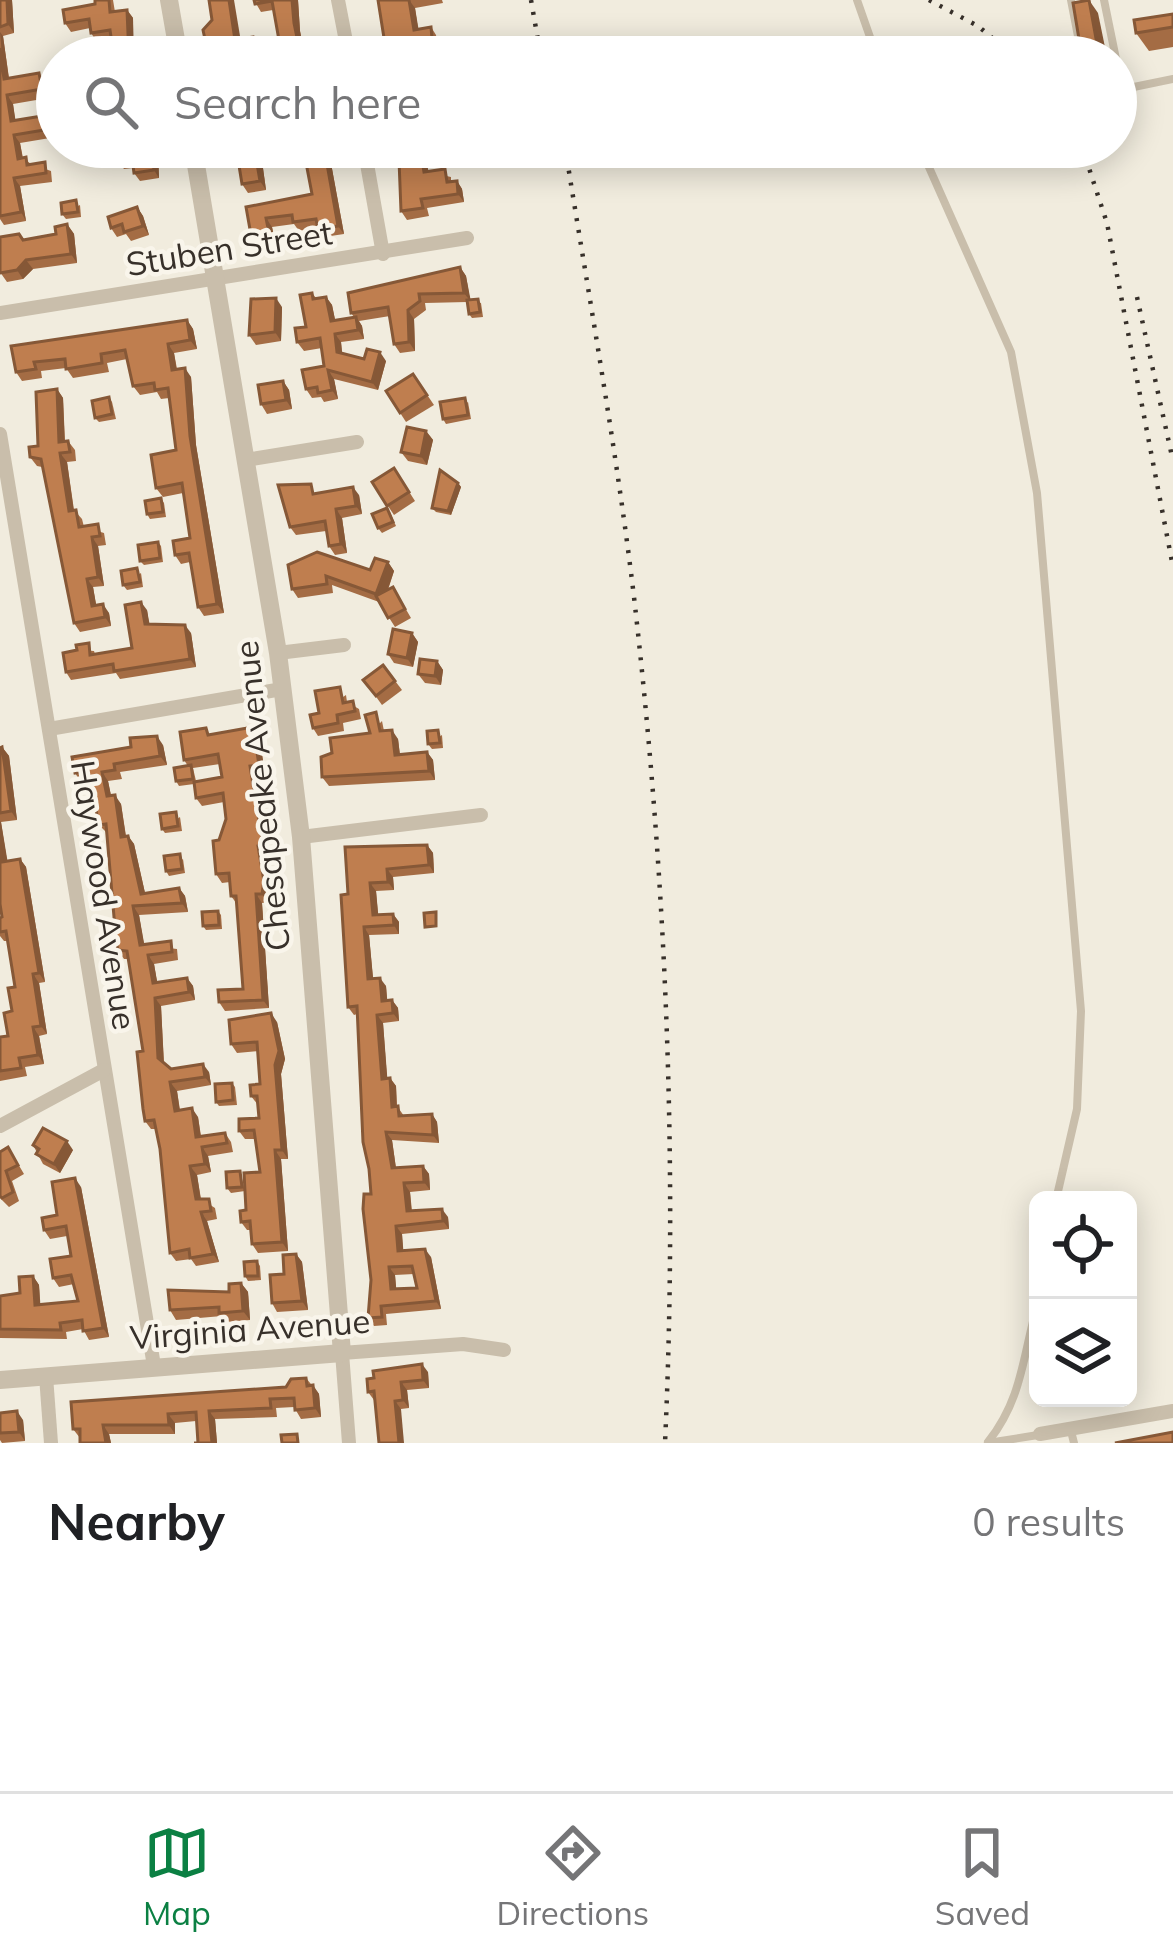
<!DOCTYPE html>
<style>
:root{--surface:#fff;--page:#f2f2f2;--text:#202124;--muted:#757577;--line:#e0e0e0;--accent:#0b8043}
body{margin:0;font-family:Mulish,sans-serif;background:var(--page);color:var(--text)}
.controls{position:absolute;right:36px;bottom:36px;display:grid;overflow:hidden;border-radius:18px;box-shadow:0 6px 30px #0003}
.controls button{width:108px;height:108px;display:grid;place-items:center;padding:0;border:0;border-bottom:3px solid var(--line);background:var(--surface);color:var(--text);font:60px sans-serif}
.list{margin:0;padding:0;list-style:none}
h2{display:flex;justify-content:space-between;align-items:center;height:156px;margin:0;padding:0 48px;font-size:51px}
h2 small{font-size:39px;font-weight:400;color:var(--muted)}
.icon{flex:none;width:66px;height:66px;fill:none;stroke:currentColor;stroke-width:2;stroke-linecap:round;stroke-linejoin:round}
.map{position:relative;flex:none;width:1173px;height:1443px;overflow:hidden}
.search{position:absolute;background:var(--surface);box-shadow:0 6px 30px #0003;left:36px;right:36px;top:36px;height:132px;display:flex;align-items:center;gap:30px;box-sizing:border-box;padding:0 42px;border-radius:66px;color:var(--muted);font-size:45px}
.sheet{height:348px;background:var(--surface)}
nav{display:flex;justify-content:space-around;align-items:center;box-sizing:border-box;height:168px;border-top:3px solid var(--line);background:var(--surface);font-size:33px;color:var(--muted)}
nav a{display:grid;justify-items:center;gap:6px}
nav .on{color:var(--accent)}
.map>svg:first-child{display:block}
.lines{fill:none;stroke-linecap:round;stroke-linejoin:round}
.service{stroke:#c9beab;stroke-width:8}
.minor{stroke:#c9beab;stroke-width:14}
.tertiary{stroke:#c9beab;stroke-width:18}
.rail{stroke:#37302a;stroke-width:4.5;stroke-dasharray:3 9;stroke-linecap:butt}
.wall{fill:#a46c44;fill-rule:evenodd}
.shaded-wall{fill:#865837}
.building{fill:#bf7e4f;stroke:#865837;stroke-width:3;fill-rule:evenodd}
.labels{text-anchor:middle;stroke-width:9;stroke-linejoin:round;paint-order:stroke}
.street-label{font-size:33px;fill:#37302a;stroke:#f9f5eb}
</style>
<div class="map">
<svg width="1173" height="1443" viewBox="0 0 1173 1443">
<rect width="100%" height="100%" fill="#f1ecde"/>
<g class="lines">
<g class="service">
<polyline points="857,0 877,57"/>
<polyline points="1071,0 1082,57"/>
<polyline points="1104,0 1126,108 1116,110"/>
<polyline points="1124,89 1173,79"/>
<polyline points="920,147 1011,352 1037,493 1081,1011 1077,1109 1056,1200"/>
<polyline points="1071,1431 1074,1443"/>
<path d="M988 1442C1023 1398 1023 1354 1038 1302"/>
<polyline points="988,1443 1038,1435"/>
</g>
<g class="minor">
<polyline points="338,0 349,57"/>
<polyline points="364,147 383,254"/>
<polyline points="0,313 467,238"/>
<polyline points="0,434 154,1366"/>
<polyline points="245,460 357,442"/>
<polyline points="278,653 344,645"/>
<polyline points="49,729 282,689"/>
<polyline points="301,837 481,815"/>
<polyline points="0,1126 104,1070"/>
<polyline points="46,1376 51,1443"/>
<polyline points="1040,1434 1173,1411"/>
<polyline points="349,1443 342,1353 463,1344 504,1350"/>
</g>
<g class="tertiary">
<polyline points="169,0 179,57"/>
<polyline points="0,1380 342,1353 301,837 278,653 193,147"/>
</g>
<g class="rail">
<polyline points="531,0 541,57"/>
<polyline points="929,0 978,26 1015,57"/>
<path d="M565 147C589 297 616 447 634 597 666 878 678 1161 665 1443"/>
<polyline points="1082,147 1107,223 1173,567"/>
<polyline points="1137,297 1173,461"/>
</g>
</g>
<g class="wall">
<polygon points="0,0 12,0 14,33 3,36 9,78 45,82 48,98 13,104 15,120 48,124 50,138 20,143 23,158 31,164 51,171 52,182 20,186 26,221 4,225 0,219"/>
<polygon points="95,0 113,0 115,12 127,10 133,18 112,39 97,42 91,33 90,28 71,32 65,23 95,4"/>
<polygon points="254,0 298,0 300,31 305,57 282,57 273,10 261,12"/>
<polygon points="378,0 442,0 443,3 415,8 418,29 431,27 436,35 438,46 415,50"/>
<polygon points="1173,14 1173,47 1149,51 1136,33"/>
<polygon points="240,39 259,46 260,57 212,57 212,52 206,44"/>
<polygon points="116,147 155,147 158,151 159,178 140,181 134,173 133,168 124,169 118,161"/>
<polygon points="229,147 251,147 252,153 255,152 262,161 266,190 248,193 242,184 236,148"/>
<polygon points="303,147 328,147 344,234 324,237 318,228 299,231 294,224 272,227 275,241 257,244 251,235 246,207 312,194"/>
<polygon points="419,147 426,157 428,172 451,177 451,181 457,181 462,189 464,202 427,208 429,216 407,220 401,211 399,169 394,161"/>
<polygon points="80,205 81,217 66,219 62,214"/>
<polygon points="137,207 143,216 149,235 131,241 126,234 117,237 111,228"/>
<polygon points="67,224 74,234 77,263 33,269 23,279 7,282 0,272 23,240 56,234"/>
<polygon points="460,267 466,276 470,300 481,303 483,317 472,318 469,314 467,302 425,303 426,310 414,319 415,351 400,353 394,344 390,316 359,321 362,326 364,339 341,342 342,353 364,359 386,361 378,390 334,379 338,399 324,402 321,397 312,398 306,389 324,366 322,348 304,351 297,342 306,327 312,293 316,298 326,297 332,305 335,320 354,317 351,313"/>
<polygon points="282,307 281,341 256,345 249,335"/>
<polygon points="187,320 193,329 197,349 174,353 177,369 191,377 196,445 224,613 204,616 198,607 190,562 181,564 175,555 190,538 183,493 163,497 156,488 176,450 169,398 161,399 157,392 140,395 133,386 127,359 107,363 109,372 73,378 66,368 41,371 42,378 22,381 16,372 11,346"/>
<polygon points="413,374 434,405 406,422 386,391"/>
<polygon points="283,381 289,390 292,409 267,414 261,404"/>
<polygon points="57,389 63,398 65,441 68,441 75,450 76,461 67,462 74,510 82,519 84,527 104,533 106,545 98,546 104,586 93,587 96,605 109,613 111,626 80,632 74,623 42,467 37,466 30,457 38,446"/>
<polygon points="109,397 112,402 116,419 99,422 95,418"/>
<polygon points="468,402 471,419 446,424 443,419"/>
<polygon points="426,431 433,440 427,465 408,461 401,452"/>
<polygon points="394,468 415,501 394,515 372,482"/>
<polygon points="458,483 461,487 451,515 436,512 432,508"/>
<polygon points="317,493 359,495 362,514 342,518 347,553 335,555 329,546 326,531 296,535 290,527"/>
<polygon points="161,498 164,503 166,517 150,519 147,514"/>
<polygon points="390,512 396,526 382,533 378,528"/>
<polygon points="158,542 161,546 163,562 144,565 140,561"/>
<polygon points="388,562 394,571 388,590 393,587 411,618 395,627 379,602 332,585 333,593 298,598 292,589 288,565 370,570"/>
<polygon points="141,573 143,587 127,590 123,585"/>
<polygon points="147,610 149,624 191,633 196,667 120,679 116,673 71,680 66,672 77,650 94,651 95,654 132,648"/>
<polygon points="412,633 418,642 413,667 394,663 388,654"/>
<polygon points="437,661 443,670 441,685 425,683 418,674"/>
<polygon points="383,665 402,690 382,705 364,680"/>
<polygon points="346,695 347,702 359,709 361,719 343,723 344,731 318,736 313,728 319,713"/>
<polygon points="382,721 384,731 398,739 400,755 427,752 433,760 435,780 329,786 322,777 332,753 370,733"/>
<path d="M211 734 259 736 265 773 256 775 269 854H264L270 890 268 902 262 903 269 1008 225 1011 219 1002 243 989 237 904 231 896 230 882 222 883 216 874 219 840 226 819 224 802 202 806 196 798 194 784 179 786 176 781 188 766 184 760ZM220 764 222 777 196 781 193 768Z"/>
<polygon points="442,735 443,748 432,749 428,744"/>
<polygon points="163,745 167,765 120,772 122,779 108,781 111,796 121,804 126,836 128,836 134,844 145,893 179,888 185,896 188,912 139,915 144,945 177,949 178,960 154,964 157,982 187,978 193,986 195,1000 161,1006 164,1063 171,1069 209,1072 211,1085 177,1091 180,1110 198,1117 201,1136 225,1133 231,1142 233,1152 208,1156 211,1172 197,1175 201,1199 215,1208 217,1219 207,1221 219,1262 196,1266 191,1259 176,1261 170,1253 160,1149 156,1129 151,1129 145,1121 143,1051 129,959 124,959 118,950 107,833 99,825 90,780 81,782 75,773"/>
<polygon points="2,747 9,756 17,820 1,822 7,861 20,859 26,867 45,982 39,983 47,1034 39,1036 44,1064 25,1067 27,1076 0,1081 0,1037 8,1036 15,987 8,941 4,941 0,936 0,918 2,917 0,904 0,748"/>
<polygon points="180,817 182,831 165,833 162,829"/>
<path d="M427 845 433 853 434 873 393 877 394 890 376 891 378 915 393 914 399 922V934L369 935 373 979 386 986 387 1001 392 1000 398 1008 399 1021 383 1023 387 1078H390L396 1086 397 1106 404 1116 432 1114 437 1122 439 1143 392 1140 396 1168 423 1166 429 1174 430 1190 410 1192 412 1211 448 1217 449 1229 402 1234 403 1251 431 1257 441 1309 386 1314 387 1325 374 1326 368 1318 371 1280V1194L357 1014 354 1015 348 1007V894ZM414 1274 417 1288 396 1289 395 1275Z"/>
<polygon points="183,859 185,873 169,876 166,871"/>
<polygon points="218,911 221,915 222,929 206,930 203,926"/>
<polygon points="277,1022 285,1059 281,1074 288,1159 281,1159 288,1251 258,1253 252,1244 251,1230 247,1230 241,1222 260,1172 255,1139 245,1139 239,1131 259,1118 258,1105 251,1096 260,1084 258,1051 237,1053 231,1044"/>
<polygon points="232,1083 235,1087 237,1105 219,1106 216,1102"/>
<polygon points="33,1145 73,1150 60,1173 43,1164"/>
<polygon points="8,1147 24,1174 12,1181 19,1201 9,1207 0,1198 0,1152"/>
<polygon points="240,1171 245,1191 231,1193 227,1188"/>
<polygon points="81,1187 109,1337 89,1340 83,1329 66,1332 67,1339 0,1338 0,1296 20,1293 33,1276 39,1285 40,1304 78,1301 74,1284 59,1287 53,1278 71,1256 67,1236 50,1239 44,1230"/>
<polygon points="296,1254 302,1262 308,1310 277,1312 272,1303"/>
<polygon points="257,1261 260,1266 261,1280 248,1281 245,1276"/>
<polygon points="241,1283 248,1292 250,1320 225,1322 222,1316 176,1320 170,1310 229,1292"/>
<polygon points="428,1372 429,1388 407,1390 409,1408 401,1409 374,1400 368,1392"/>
<polygon points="306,1378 319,1394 321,1417 301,1419 294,1407 276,1408 277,1417 215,1419 217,1443 194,1443 198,1443 196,1421 175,1423 175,1434 109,1434 111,1443 80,1443 80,1438 73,1429 286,1387"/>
<polygon points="0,1413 23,1420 25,1441 2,1443 0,1440"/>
</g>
<g class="shaded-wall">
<polygon points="7,0 12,0 14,33 8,24"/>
<polygon points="229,0 234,0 242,48 235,40"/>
<polygon points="292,0 298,0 300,31 305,57 301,57 294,23"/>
<polygon points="409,0 415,8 420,38 414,30"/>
<polygon points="1089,0 1098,13 1107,57 1101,57 1099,55"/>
<polygon points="127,10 133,18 134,57 129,57"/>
<polygon points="0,32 3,36 10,87 4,79"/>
<polygon points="253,37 259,46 260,57 255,51"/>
<polygon points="39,73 45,82 48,98 42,89"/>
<polygon points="7,95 13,104 17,130 11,121"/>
<polygon points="42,116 48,124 50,138 44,130"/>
<polygon points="14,135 20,143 24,167 18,159"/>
<polygon points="152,147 155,147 158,151 159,178 154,170"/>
<polygon points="324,147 328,147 344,234 338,226"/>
<polygon points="420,148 426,157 430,181 424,172"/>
<polygon points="255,152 262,161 266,190 260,181"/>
<polygon points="14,178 20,186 26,221 21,212"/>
<polygon points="457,181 462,189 464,202 458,194"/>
<polygon points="137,207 143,216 149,235 143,226"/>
<polygon points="266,218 272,227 275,241 269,233"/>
<polygon points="67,224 74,234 77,263 71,254"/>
<polygon points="26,260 33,269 23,279 17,270"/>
<polygon points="460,267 466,276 471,302 464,293"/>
<polygon points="326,297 332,305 337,329 331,321"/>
<polygon points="276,298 282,307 281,341 275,332"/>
<polygon points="408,310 414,319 415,351 409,342"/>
<polygon points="356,317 362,326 364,339 358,330"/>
<polygon points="187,320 193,329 197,349 190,340"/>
<polygon points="335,334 341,342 343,361 337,352"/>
<polygon points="168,344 174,353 178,379 172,370"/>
<polygon points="380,352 386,361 378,390 372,382"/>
<polygon points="185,368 191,377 196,445 224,613 217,604 190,436"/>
<polygon points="328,370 334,379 338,399 332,390"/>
<polygon points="283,381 289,390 292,409 286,400"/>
<polygon points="57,389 63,398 65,451 59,442"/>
<polygon points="426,431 433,440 427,465 421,456"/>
<polygon points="60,453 67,462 75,520 69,511"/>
<polygon points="458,483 461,487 451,515 448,511"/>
<polygon points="353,487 359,495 362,514 356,506"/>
<polygon points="336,509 342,518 347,553 341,544"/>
<polygon points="92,537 98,546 104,586 98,577"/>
<polygon points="388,562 394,571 383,603 376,594"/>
<polygon points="87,579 93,587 98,615 92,606"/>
<polygon points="141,602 147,610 151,632 145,624"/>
<polygon points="103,604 109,613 111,626 105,617"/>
<polygon points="185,625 191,633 196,667 190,659"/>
<polygon points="412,633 418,642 413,667 407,658"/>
<polygon points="437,661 443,670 441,685 435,676"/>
<polygon points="253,727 259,736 265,773 259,765"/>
<polygon points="392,730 398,739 401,764 395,755"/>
<polygon points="157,736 163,745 167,765 160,756"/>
<polygon points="2,747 9,756 17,820 11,811"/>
<polygon points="427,752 433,760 435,780 429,771"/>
<polygon points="250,766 256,775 269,854 263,845"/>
<polygon points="102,772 108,781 113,805 107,796"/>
<polygon points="115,795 121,804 127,845 121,837"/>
<polygon points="0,821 1,822 9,870 2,862 0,846"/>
<polygon points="128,836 134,844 147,902 141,894"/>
<polygon points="427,845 433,853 434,873 429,865"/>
<polygon points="258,846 264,854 270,890 268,902 262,894"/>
<polygon points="20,859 26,867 45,982 39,973"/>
<polygon points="387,869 393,877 394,890 388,882"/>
<polygon points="370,883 376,891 379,923 373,915"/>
<polygon points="179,888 185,896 188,912 182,903"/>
<polygon points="256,894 262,903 269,1008 263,1000"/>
<polygon points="133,906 139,915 146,954 140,945"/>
<polygon points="393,914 399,922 399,934 394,925"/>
<polygon points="364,927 369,935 374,988 368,979"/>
<polygon points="148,955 154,964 159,992 153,983"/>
<polygon points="33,974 39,983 47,1034 41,1026"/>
<polygon points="187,978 193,986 195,1000 189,992"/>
<polygon points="380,978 386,986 388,1009 382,1001"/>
<polygon points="155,998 161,1006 164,1067 158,1058"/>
<polygon points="392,1000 398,1008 399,1021 393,1013"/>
<polygon points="271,1013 277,1022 285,1059 281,1074 288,1159 282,1150"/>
<polygon points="377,1015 383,1023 388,1087 382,1079"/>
<polygon points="33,1027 39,1036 44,1064 38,1055"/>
<polygon points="203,1064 209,1072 211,1085 205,1077"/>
<polygon points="390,1078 396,1086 397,1115 392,1107"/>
<polygon points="170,1082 177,1091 181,1120 175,1111"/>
<polygon points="192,1108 198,1117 202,1146 196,1137"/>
<polygon points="432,1114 437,1122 439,1143 433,1135"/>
<polygon points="386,1132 392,1140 397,1176 392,1168"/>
<polygon points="67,1141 73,1150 60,1173 54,1164"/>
<polygon points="202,1147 208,1156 211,1172 205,1164"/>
<polygon points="275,1150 281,1159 288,1251 282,1242"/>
<polygon points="190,1166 197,1175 202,1208 196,1199"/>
<polygon points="423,1166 429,1174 430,1190 424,1182"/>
<polygon points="75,1178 81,1187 109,1337 103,1328"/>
<polygon points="404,1183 410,1192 412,1219 407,1211"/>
<polygon points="442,1209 448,1217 449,1229 443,1221"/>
<polygon points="201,1212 207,1221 219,1262 213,1254"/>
<polygon points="396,1226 402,1234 404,1259 398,1251"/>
<polygon points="425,1249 431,1257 441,1309 436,1301"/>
<polygon points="296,1254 302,1262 308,1310 302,1301"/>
<polygon points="389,1267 395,1275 397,1297 391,1289"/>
<polygon points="33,1276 39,1285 41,1314 35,1305"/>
<polygon points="241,1283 248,1292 250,1320 243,1311"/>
<polygon points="422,1364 428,1372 429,1388 423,1380"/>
<polygon points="401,1382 407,1390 409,1408 403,1400"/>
<polygon points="313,1385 319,1394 321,1417 315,1408"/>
<polygon points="395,1401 401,1409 404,1443 399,1443"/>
<polygon points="17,1411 23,1420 25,1441 19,1432"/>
<polygon points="209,1411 215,1419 217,1443 212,1443"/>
<polygon points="168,1414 175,1423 175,1434 169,1425"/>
<polygon points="103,1425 109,1434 111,1443 106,1443"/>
</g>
<g class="building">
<polygon points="0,0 7,0 8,24 0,27"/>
<polygon points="95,0 109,0 110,12 127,10 129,57 114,57 110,30 91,33 89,19 65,23 63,10 95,4"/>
<polygon points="209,0 229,0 235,40 253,37 255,51 230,55 231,57 212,57 211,43 206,44 203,30 212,20"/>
<polygon points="254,0 292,0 294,23 301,57 282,57 272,1 255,4"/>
<polygon points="378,0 409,0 414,30 431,27 432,38 409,42 412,57 387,57"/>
<polygon points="1089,0 1099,55 1082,57 1073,3"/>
<polygon points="1173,14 1173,27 1136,33 1134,20"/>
<polygon points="0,48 4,79 39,73 42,89 7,95 11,121 42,116 44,130 14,135 18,159 26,157 27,165 45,162 46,173 14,178 21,212 0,216"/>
<polygon points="936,50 942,57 928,57"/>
<polygon points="116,147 152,147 154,170 134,173 132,158 118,161"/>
<polygon points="236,147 247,147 248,154 255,152 260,181 242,184"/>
<polygon points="303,147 324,147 338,226 318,229 316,219 293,222 292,215 266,218 269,233 251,235 246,207 312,194"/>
<polygon points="393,147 420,148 424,172 445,169 447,182 457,181 458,194 421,199 423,208 401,211 399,160 394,161"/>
<polygon points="76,200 78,212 62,214 61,203"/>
<polygon points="137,207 143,226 124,232 122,224 111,228 108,217"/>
<polygon points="67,224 71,254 26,260 17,270 0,273 0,237 19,234 23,240 56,234 55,227"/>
<polygon points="460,267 464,293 419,294 420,301 408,310 409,342 394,344 388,307 351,313 348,293"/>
<polygon points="312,293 313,299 326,297 331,321 356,317 358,330 335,334 337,352 364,359 367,349 380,352 372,382 328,370 332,390 318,393 317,387 306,389 302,370 324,366 320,338 297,342 295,328 306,327 300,295"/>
<polygon points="276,298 275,332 249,335 251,299"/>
<polygon points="478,299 480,312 469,314 467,300"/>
<polygon points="187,320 190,340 168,344 172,370 185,368 190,436 217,604 198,607 189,553 175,555 173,541 190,538 182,483 156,488 151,455 176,450 168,388 155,390 154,383 133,386 125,350 101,354 102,363 66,369 65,359 34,362 36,369 16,372 11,346"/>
<polygon points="413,374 427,395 400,413 386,391"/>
<polygon points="283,381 286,400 261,404 258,385"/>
<polygon points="57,389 59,442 68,441 70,452 60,453 69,511 76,510 79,527 98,524 100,536 92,537 98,577 87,579 92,606 103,604 105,617 74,623 41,459 30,457 29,447 38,446 36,392"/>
<polygon points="109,397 112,414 95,418 92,401"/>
<polygon points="465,398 468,415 443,419 440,402"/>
<polygon points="407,427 426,431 421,456 401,452"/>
<polygon points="394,468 409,492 387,506 372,482"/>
<polygon points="440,470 458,483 448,511 432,508"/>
<polygon points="311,484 313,494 353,487 356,506 336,509 341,544 329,546 325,521 290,527 278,485"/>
<polygon points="161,498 163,512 147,514 145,501"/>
<polygon points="387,508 393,522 378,528 372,514"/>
<polygon points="158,542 160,558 140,561 138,545"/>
<polygon points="317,552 370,570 375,558 388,562 376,594 326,576 327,584 292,589 288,565"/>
<polygon points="137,568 140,582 123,585 121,571"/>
<polygon points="393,587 405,609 388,618 376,596"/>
<polygon points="141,602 145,624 185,625 190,659 114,671 113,664 66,672 63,653 77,650 76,645 89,643 90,655 132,648 125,605"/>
<polygon points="393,629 412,633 407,658 388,654"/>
<polygon points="420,659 437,661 435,676 418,674"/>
<polygon points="383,665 395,681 376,696 363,680"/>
<polygon points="340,687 343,703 353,701 355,711 337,715 338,723 313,728 310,715 319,713 315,691"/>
<polygon points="376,712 380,731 392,730 395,755 427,752 429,771 322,777 321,757 332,753 330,738 370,733 365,715"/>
<polygon points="253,727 259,765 250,766 263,845 258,846 264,881 262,894 256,894 263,1000 219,1002 218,990 243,989 236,896 231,896 229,873 216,874 213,841 219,840 226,819 223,793 196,798 194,782 222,777 218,754 184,760 180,732 206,728 208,735"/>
<polygon points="438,730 440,743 428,744 427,731"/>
<polygon points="157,736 160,756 114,764 115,770 102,772 107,796 115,795 121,837 128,836 141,894 179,888 182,903 133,906 140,945 171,941 172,952 148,955 153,983 187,978 189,992 155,998 158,1058 171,1069 203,1064 205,1077 170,1082 175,1111 192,1108 196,1137 225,1133 227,1143 202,1147 205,1164 190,1166 196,1199 209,1199 211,1211 201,1212 213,1254 190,1258 189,1249 170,1253 160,1149 154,1120 145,1121 143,1109 137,1052 143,1051 127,951 118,950 116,940 106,824 99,825 88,771 75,773 72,757 131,747 130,738"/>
<polygon points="2,747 11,811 0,813 0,748"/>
<polygon points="191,765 193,779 176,781 174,768"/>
<polygon points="176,812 178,826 162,829 160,814"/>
<path d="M427 845 429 865 387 869 388 882 370 883 373 915 393 914 394 925 364 927 368 979 380 978 382 1001 392 1000 393 1013 377 1015 382 1079 390 1078 392 1107 398 1106 399 1116 432 1114 433 1135 386 1132 392 1168 423 1166 424 1182 404 1183 407 1211 442 1209 443 1221 396 1226 398 1251 425 1249 436 1301 381 1306 382 1317 368 1318 371 1280 363 1209 364 1194H371L369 1169 363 1142 357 1006 348 1007 341 895 348 894 345 847ZM412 1266 417 1288 391 1289 389 1267Z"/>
<polygon points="0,846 2,862 20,859 39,973 33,974 41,1026 33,1027 38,1055 19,1058 21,1068 0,1071 0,1037 8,1036 4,1013 12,1011 8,988 15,987 6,931 0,932 0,918 2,917 0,904"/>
<polygon points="180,854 182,869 166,871 164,856"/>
<polygon points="218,911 219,925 203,926 202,912"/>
<polygon points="436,912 436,926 425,927 424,913"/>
<polygon points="271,1013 279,1051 275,1065 282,1150 275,1150 282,1242 252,1244 250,1221 241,1222 240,1211 246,1210 244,1173 260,1172 254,1130 239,1131 239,1119 259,1118 257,1096 251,1096 250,1085 260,1084 257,1042 231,1044 229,1020"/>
<polygon points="232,1083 233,1100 216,1102 215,1084"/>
<polygon points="43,1128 67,1141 54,1164 36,1154 39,1149 33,1145"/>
<polygon points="8,1147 18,1165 6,1171 13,1192 2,1198 0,1196 0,1152"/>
<polygon points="240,1171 242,1187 227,1188 226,1172"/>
<polygon points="75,1178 103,1328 83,1331 82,1320 60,1323 61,1330 0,1329 0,1296 20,1293 19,1277 33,1276 35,1305 78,1301 71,1275 53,1278 50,1259 71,1256 66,1226 44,1230 42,1218 57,1215 52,1182"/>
<polygon points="296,1254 302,1301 272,1303 270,1275 284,1274 283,1255"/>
<polygon points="257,1261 258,1276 245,1276 244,1262"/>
<polygon points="241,1283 243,1311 219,1313 219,1307 170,1310 168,1290 229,1292 229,1284"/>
<polygon points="422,1364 423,1380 401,1382 403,1400 395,1401 399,1443 379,1443 374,1391 368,1392 367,1379 374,1378 373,1371"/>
<polygon points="306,1378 307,1386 313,1385 315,1408 295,1410 294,1398 270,1399 271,1408 209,1411 212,1443 194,1443 198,1443 196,1412 168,1414 169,1425 103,1425 106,1443 80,1443 80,1429 73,1429 71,1402 286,1387 291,1379"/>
<polygon points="17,1411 19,1432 0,1433 0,1413"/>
<polygon points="1173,1432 1173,1443 1115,1443"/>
<polygon points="297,1434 298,1443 282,1443 281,1435"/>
</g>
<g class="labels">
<g class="street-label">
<text transform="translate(229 248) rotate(-9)" y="12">Stuben Street</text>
<text transform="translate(262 796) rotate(-96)" y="12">Chesapeake Avenue</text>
<text transform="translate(104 895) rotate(81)" y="12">Haywood Avenue</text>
<text transform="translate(250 1329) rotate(-4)" y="12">Virginia Avenue</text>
</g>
</g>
</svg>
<div class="controls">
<button><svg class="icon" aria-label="locate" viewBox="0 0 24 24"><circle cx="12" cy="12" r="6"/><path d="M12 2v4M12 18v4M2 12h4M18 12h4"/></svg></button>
<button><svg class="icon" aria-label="layers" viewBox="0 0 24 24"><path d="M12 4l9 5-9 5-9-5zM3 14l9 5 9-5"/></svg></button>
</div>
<div class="search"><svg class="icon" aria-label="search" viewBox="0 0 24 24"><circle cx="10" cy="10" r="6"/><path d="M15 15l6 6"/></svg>Search here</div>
</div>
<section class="sheet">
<h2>Nearby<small>0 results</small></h2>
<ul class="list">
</ul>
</section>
<nav>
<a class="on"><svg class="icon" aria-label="map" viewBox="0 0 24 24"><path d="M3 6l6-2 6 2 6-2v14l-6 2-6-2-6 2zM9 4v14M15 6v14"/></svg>Map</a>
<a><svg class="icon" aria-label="directions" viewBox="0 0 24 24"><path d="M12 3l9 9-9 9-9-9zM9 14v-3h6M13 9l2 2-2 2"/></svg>Directions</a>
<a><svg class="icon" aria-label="saved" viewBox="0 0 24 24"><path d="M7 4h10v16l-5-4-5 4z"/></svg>Saved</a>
</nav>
